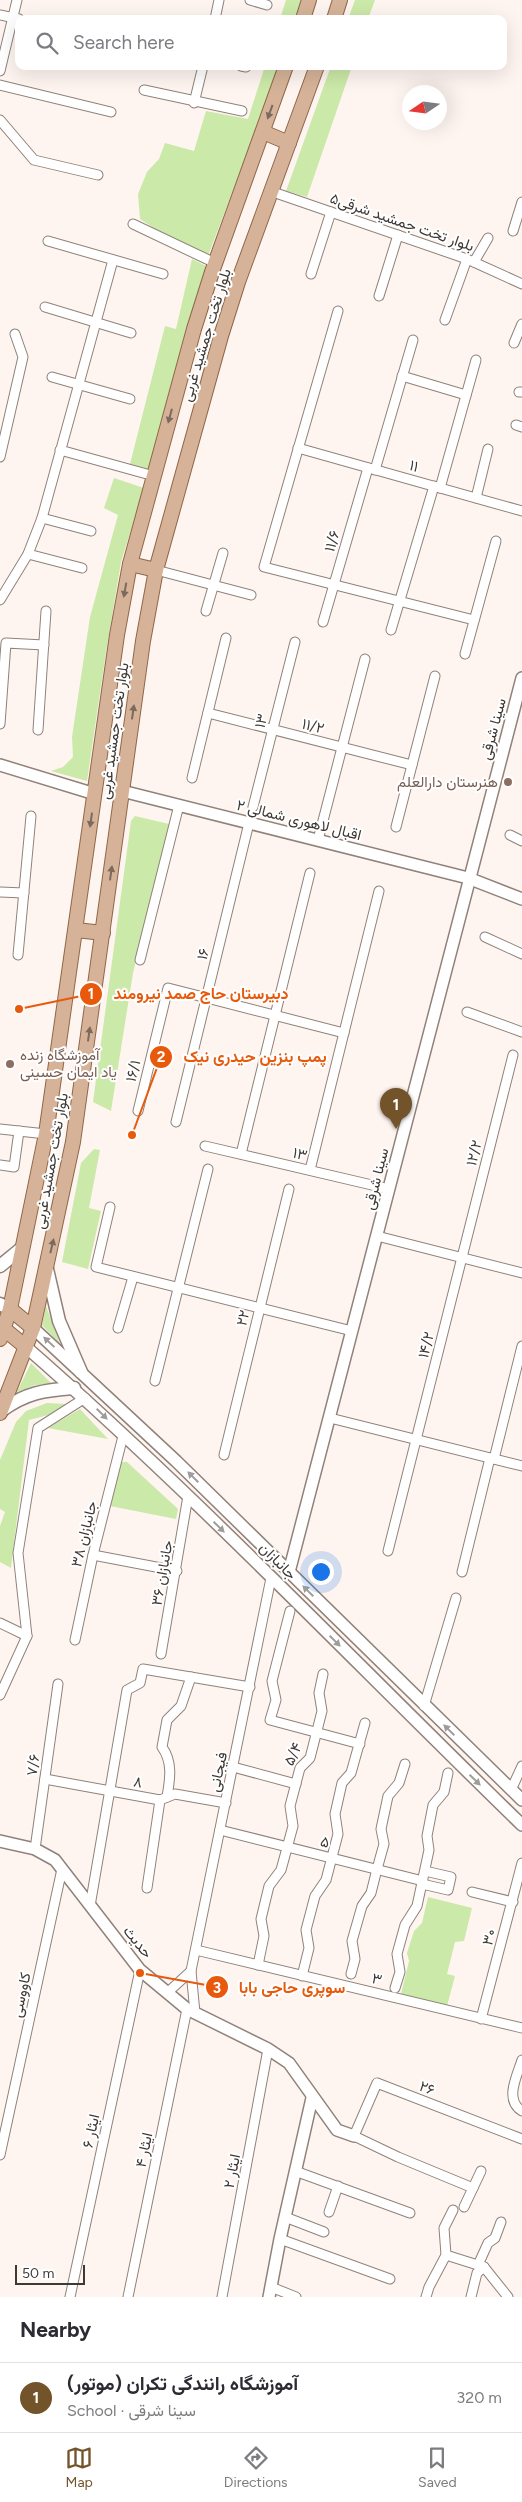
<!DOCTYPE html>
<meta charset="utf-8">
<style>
:root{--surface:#fff;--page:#f7f7f7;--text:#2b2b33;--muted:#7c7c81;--line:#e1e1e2;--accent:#735329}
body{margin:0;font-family:Figtree,Vazirmatn,sans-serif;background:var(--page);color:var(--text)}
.compass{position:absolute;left:402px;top:85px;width:45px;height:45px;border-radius:50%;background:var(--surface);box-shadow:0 5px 20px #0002;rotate:257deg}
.scale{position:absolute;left:15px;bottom:12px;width:70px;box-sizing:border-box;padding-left:5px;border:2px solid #3f3935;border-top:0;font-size:14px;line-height:18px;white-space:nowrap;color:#3f3935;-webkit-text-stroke:4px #fff;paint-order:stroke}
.you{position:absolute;left:320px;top:1571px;width:18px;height:18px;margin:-12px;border:4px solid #fff;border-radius:50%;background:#1a73e8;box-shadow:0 0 0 8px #1a73e833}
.badge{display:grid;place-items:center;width:32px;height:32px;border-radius:50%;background:var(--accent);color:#fff;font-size:16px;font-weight:700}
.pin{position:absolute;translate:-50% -41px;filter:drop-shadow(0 1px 2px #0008)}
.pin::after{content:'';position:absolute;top:26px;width:18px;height:15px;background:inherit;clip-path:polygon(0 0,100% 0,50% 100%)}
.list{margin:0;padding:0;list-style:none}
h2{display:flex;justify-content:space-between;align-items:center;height:65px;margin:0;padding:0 20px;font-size:21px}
h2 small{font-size:16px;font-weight:400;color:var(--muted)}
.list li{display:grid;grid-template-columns:32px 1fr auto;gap:15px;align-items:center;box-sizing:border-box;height:70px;padding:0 20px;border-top:1px solid var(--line)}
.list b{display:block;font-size:19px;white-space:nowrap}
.list p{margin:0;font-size:16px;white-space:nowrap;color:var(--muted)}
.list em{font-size:16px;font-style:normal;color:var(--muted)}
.icon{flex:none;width:28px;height:28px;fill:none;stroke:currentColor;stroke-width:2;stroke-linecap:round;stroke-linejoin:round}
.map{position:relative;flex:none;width:522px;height:2297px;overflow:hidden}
.search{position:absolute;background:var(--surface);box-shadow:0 5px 20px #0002;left:15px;right:15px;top:15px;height:55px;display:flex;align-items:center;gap:12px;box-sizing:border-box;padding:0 18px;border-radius:10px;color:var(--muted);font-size:19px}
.sheet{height:135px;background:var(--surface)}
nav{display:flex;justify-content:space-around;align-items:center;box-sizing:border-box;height:70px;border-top:1px solid var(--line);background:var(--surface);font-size:14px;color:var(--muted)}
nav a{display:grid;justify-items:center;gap:2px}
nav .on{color:var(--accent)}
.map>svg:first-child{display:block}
.green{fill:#cbe9a8}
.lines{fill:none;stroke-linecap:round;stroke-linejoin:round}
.minor-casing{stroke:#90827a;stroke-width:11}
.tertiary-casing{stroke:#90827a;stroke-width:14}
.secondary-casing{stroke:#90827a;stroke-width:15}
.primary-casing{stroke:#8f6749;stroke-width:16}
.minor{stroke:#fff;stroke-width:9}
.tertiary{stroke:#fff;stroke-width:11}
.secondary{stroke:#fff;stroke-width:12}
.primary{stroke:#d6b398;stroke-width:14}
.oneway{fill:#7b6a5d}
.oneway2{fill:#9f9c9a}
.education-dot{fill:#8d6e63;stroke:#fff;stroke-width:2}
.labels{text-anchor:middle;stroke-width:4;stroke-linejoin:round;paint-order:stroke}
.street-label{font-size:15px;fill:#3f3935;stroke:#fff}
.education-label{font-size:15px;fill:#785e54;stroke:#fff;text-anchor:end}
.leader{fill:none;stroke:#e8590c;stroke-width:2}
.callout-dot{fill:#e8590c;stroke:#fff;stroke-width:2}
.mark-label{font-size:15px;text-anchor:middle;font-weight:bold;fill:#fff}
.callout-label{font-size:16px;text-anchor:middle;font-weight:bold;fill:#e8590c;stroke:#fff;stroke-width:4;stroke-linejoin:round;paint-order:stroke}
</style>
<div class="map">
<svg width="522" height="2297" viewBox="0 0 522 2297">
<rect width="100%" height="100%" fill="#fff5f0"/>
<g class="green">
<polygon points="286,0 303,0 297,19 280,19"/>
<polygon points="355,0 375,0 368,19 348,19"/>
<polygon points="265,66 280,66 208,256 158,231 140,219 138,194 147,172 159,159 165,143 194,151 206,111 248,119"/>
<polygon points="331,66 352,66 307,197 286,191"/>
<polygon points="192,259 206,266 148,469 130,464 165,326 176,329"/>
<polygon points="114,478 144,488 121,562 106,652 87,781 51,771 63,767 73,757 72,737 90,617 118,515 104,508"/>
<polygon points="135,816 169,824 133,973 111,1111 93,1102 131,821"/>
<polygon points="94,1149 100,1150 89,1208 101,1211 88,1269 62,1262 81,1163"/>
<polygon points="46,1306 60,1344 42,1325"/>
<polygon points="31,1363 52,1384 35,1385 17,1392"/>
<polygon points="47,1403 66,1404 52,1414 29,1420 11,1568 0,1562 0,1526 5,1512 0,1509 0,1460 16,1422 26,1411"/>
<polygon points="80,1409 108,1439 48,1428"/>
<polygon points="120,1462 127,1462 178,1509 176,1519 110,1506"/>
<polygon points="428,1897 472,1908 464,1941 455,1942 447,1974 455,1976 447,2006 401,1994 409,1961 407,1953 414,1931 422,1923"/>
</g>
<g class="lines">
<defs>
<g id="minor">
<polyline points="250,0 267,5"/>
<polyline points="0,15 19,19"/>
<polyline points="215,19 219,0"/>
<polyline points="241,66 246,67"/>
<polyline points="0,71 17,0"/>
<polyline points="0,85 111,112"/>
<polyline points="144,90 242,111"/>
<polyline points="194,103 203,66"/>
<polyline points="0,120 34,160 98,175"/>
<polyline points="270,191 467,259 522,284"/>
<polyline points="133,224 215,263"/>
<polyline points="513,231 522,202"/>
<polyline points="48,241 163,274"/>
<polyline points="474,262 488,238"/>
<polyline points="311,274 331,212"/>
<polyline points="379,296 398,235"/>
<polyline points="45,307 131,333"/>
<polyline points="338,311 264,567 474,620"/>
<polyline points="445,320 467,259"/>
<polyline points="514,343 522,324"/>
<polyline points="402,376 466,395"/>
<polyline points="52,377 130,399"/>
<polyline points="519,392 522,392"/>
<polyline points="516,425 522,427"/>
<polyline points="298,448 522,511"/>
<polyline points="60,450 154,476"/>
<polyline points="0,457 23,357 15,334"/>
<polyline points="375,470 413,340"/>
<polyline points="440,488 476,360"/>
<polyline points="476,498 488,449"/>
<polyline points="42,518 91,531"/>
<polyline points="28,554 82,568"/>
<polyline points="156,570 251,595"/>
<polyline points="0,600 28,554 42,518 113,260"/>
<polyline points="206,611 223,553"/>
<polyline points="323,622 368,468"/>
<polyline points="391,630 434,486"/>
<polyline points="465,654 496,541"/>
<polyline points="208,713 412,765"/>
<polyline points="0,724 6,643 44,645"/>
<polyline points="38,730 46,611"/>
<polyline points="192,778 226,638"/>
<polyline points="253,807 295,642"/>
<polyline points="396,827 435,676"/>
<polyline points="510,835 522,841"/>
<polyline points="318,840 365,659"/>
<polyline points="0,892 24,893"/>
<polyline points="485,937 522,954"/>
<polyline points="18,955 31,816"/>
<polyline points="140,960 179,805"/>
<polyline points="467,1012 522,1032"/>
<polyline points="138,1111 168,988 344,1033"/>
<polyline points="176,1122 249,823"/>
<polyline points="0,1129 46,1134"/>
<polyline points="205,1146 389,1189"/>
<polyline points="241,1154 310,873"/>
<polyline points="0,1165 14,1167 19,1131"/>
<polyline points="310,1170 379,891"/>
<polyline points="110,1207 96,1267 352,1331"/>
<polyline points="377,1236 522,1273"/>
<polyline points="118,1328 133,1277"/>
<polyline points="155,1381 208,1169"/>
<polyline points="330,1418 522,1466"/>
<polyline points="224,1455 289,1189"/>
<polyline points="494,1459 522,1346"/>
<polyline points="388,1551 513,1055"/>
<polyline points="93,1555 177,1571"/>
<polyline points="462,1572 490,1458"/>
<polyline points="290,1611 272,1681 276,1700 270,1720 360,1744"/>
<polyline points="0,1623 27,1636"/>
<polyline points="75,1640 93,1555 123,1436"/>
<polyline points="161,1654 188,1496"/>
<polyline points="0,1695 27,1636 18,1553 38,1428 85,1398"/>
<polyline points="424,1706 456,1598"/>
<polyline points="233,1767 296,1784"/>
<polyline points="45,1779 160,1800 175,1794 226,1803"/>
<polyline points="511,1790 522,1766"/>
<path d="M167 1797C170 1779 173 1762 162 1747L167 1720 181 1706 191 1677"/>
<polyline points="220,1830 423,1881"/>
<polyline points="35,1849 58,1684"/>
<polyline points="422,1884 448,1890 451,1877 425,1871"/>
<polyline points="147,1888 160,1800"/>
<polyline points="472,1892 513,1902"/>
<polyline points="90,1906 127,1690 140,1683 143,1669 250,1687"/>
<polyline points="196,1950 522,2028"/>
<polyline points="258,1965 264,1936 261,1919 269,1886 281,1870 293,1826 290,1806 300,1768 310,1758 322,1711 319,1693 323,1674"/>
<polyline points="351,1974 355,1959 352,1941 362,1906 371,1893 377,1869 384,1844 381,1829 388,1796 399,1783 405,1764"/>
<polyline points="302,1976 309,1948 306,1930 315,1896 326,1880 338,1834 335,1814 342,1783 351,1773 365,1723"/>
<polyline points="395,1988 400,1972 397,1954 405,1925 417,1906 429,1850 427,1836 433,1805 444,1792 448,1773"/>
<polyline points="167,1993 191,1971"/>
<polyline points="195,2013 191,1971 271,1578"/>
<polyline points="481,2019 522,1863"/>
<path d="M522 2060C517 2076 504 2100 522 2111"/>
<polyline points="0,2155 62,1869"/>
<polyline points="295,2171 410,2213"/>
<polyline points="473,2188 398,2157 354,2136 377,2083 522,2139"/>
<polyline points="464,2207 481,2171"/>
<polyline points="329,2212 338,2186"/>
<polyline points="285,2217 324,2232"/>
<polyline points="280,2239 390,2279"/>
<polyline points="446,2255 484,2267"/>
<polyline points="478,2265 488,2243 495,2238 501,2222"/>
<polyline points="484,2267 508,2297"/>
<polyline points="271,2287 296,2297"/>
<polyline points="70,2297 140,1970"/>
<polyline points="128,2297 187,2009"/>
<polyline points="222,2297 268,2049"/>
<polyline points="426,2297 429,2287 446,2255 444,2228 453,2210"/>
<polyline points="471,2297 477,2273 484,2267"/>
</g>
<g id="tertiary">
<polyline points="0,765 95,794"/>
<polyline points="122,791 468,878 522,899"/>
<polyline points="33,1328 176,1461 522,1800"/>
<path d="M26 1347C199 1498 357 1665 522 1825"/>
<polyline points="289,1572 522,678"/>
<polyline points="0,1841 35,1849 55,1860 140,1970 187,2009 268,2049 289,2063 337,2130 354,2136"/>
<polyline points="269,2297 280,2239 312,2098"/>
</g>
<g id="secondary">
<polyline points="0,1266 22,1248"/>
<polyline points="47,1269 59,1321 81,1372"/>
<polyline points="0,1304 10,1309"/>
<path d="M1 1411C25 1393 44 1390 74 1388"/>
</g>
<g id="primary">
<polyline points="303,19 309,0"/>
<polyline points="334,19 340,0"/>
<polyline points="263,132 289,143"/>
<polyline points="130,564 156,570"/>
<polyline points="76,930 103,933"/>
<polyline points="10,1309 33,1328"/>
<polyline points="4,1329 26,1347"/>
<polyline points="0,1339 10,1309 46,1134 117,635 130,564 194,329 212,272 286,66"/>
<polyline points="0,1413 33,1328 73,1142 143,641 156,570 221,336 238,282 317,66"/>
</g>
</defs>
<use href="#minor" class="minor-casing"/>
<use href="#tertiary" class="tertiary-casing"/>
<use href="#secondary" class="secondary-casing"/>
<use href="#primary" class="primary-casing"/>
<use href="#minor" class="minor"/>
<use href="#tertiary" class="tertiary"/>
<use href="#secondary" class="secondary"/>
<use href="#primary" class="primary"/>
</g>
<defs><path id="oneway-solid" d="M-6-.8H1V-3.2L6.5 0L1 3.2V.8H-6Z" transform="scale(1.25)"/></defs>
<g class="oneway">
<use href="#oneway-solid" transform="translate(270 112) rotate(110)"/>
<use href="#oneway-solid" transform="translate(170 416) rotate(105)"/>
<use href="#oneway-solid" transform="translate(125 590) rotate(100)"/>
<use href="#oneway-solid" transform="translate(133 712) rotate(-82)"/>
<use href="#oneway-solid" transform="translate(91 820) rotate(98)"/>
<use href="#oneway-solid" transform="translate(111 873) rotate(-82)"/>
<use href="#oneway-solid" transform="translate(89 1034) rotate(-82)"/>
<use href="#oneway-solid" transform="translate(52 1246) rotate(-77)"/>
</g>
<g class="oneway2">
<use href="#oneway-solid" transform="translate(49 1342) rotate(-137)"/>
<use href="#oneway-solid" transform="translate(102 1414) rotate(45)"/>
<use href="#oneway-solid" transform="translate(193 1477) rotate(-135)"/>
<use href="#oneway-solid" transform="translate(219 1527) rotate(44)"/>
<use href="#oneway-solid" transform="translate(308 1591) rotate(-135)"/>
<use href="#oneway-solid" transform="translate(335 1641) rotate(45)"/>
<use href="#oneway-solid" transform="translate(449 1730) rotate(-136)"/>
<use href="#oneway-solid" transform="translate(475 1780) rotate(44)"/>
</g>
<g class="education-dot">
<circle cx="508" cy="782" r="5"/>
<circle cx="10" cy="1064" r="5"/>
</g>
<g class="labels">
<g class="street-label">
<text transform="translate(402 222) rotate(19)" y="5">بلوار تخت جمشید شرقی۵</text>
<text transform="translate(206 335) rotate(-73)" y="5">بلوار تخت جمشید غربی</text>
<text transform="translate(414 466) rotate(16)" y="5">۱۱</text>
<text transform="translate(332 541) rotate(-74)" y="5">۱۱/۶</text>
<text transform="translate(261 721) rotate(-76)" y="5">۱۳</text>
<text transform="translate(313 726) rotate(14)" y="5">۱۱/۲</text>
<text transform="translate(493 729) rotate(-75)" y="5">سینا شرقی</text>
<text transform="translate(114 731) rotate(-82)" y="5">بلوار تخت جمشید غربی</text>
<text transform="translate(299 820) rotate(14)" y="5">اقبال لاهوری شمالی ۲</text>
<text transform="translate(203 954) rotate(-76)" y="5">۱۶</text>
<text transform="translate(133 1071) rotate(-76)" y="5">۱۶/۱</text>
<text transform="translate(474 1153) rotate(-76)" y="5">۱۲/۲</text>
<text transform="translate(300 1154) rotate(13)" y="5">۱۳</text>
<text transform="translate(51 1161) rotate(-80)" y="5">بلوار تخت جمشید غربی</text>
<text transform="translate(376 1179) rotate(-76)" y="5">سینا شرقی</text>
<text transform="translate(243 1318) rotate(-76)" y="5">۲۲</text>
<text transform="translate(426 1345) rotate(-76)" y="5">۱۴/۲</text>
<text transform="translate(84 1534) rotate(-76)" y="5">۳۸ جانبازان</text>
<text transform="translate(278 1561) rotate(45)" y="5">جانبازان</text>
<text transform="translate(162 1573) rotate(-80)" y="5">۳۶ جانبازان</text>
<text transform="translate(293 1754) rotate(-65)" y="5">۵/۴</text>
<text transform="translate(33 1765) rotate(-82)" y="5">۷/۶</text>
<text transform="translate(218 1772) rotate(-78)" y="5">فیجانی</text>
<text transform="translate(138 1782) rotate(10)" y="5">۸</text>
<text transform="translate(325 1842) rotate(14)" y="5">۵</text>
<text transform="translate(489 1937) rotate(-75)" y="5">۳۰</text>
<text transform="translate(138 1942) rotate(51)" y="5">حدیث</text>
<text transform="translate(377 1979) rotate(13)" y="5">۳</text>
<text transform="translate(21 1995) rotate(-78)" y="5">کاووسی</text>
<text transform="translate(427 2088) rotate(21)" y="5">۲۶</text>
<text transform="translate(91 2131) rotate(-78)" y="5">ایثار ۶</text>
<text transform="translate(144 2150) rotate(-78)" y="5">ایثار ۴</text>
<text transform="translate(232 2171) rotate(-79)" y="5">ایثار ۲</text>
</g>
<g class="education-label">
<text x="498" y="787">هنرستان دارالعلم</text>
<text x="20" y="1060" text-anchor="start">آموزشگاه زنده<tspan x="20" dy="17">یاد ایمان حسینی</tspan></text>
</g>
</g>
<path class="leader" d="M19 1009L91 994M132 1135L161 1057M140 1973L217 1987"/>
<g class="callout-dot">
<circle cx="19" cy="1009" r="5"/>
<circle cx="132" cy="1135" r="5"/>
<circle cx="140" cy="1973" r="5"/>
<circle cx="91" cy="994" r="12"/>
<circle cx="161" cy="1057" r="12"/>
<circle cx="217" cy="1987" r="12"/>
</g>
<g class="mark-label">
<text x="91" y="999">1</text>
<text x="161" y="1062">2</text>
<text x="217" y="1993">3</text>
</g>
<g class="callout-label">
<text x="201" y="999">دبیرستان حاج صمد نیرومند</text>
<text x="255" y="1062">پمپ بنزین حیدری نیک</text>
<text x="292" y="1993">سوپری حاجی بابا</text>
</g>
</svg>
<svg class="compass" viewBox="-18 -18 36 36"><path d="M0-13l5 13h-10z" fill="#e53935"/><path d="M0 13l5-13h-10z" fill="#7c7c81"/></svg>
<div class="scale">50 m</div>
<div class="you"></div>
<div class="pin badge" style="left:396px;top:1129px">1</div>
<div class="search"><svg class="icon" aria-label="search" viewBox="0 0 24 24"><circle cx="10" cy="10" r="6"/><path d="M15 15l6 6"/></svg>Search here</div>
</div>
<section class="sheet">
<h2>Nearby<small></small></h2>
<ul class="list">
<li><span class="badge">1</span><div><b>آموزشگاه رانندگی تکران (موتور)</b><p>School · سینا شرقی</p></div><em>320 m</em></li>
</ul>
</section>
<nav>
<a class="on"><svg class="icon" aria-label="map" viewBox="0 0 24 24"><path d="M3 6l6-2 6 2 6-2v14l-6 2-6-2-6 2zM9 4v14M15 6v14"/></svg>Map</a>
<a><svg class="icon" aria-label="directions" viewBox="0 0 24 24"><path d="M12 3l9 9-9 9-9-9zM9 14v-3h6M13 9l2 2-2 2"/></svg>Directions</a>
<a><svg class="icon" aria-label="saved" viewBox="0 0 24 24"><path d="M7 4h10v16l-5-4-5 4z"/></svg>Saved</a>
</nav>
